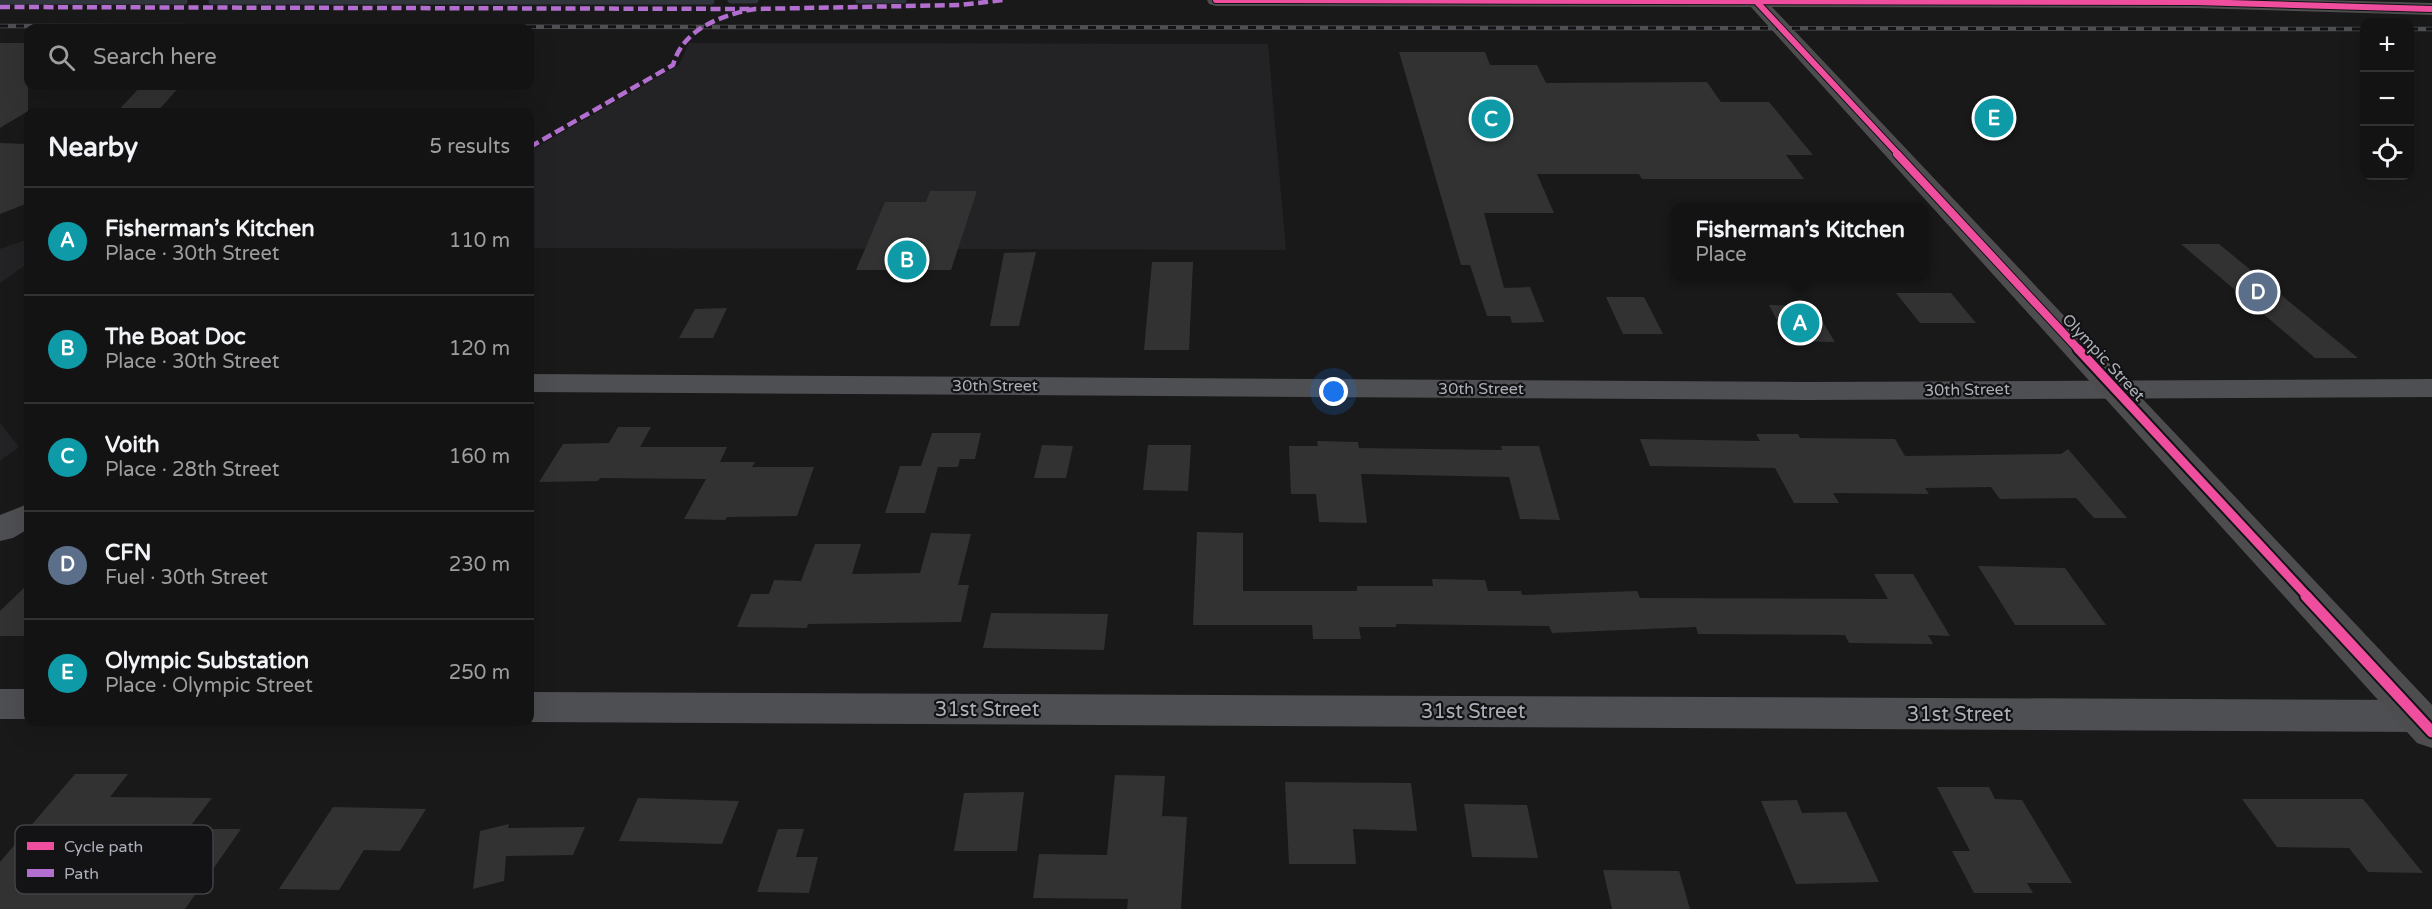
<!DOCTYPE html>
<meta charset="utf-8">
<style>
:root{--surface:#131313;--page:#1c1c1c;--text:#f1f3f6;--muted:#9d9ea0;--line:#323233;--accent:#8c9099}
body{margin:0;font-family:"Varela Round",sans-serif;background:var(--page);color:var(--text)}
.controls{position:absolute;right:18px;top:18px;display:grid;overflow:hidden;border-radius:12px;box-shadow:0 6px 24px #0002}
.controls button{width:54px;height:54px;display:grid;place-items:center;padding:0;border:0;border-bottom:2px solid var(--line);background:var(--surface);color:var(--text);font:30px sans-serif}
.you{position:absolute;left:1334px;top:392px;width:21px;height:21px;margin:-15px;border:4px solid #fff;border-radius:50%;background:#1a73e8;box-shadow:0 0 0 9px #1a73e833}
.badge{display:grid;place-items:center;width:39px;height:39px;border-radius:50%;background:var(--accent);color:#fff;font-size:20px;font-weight:700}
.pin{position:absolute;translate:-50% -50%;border:3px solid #fff;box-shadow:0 2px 6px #0006}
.popup{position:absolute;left:1671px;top:203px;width:258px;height:78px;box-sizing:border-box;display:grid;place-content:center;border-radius:12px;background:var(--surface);filter:drop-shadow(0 2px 4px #0005);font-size:20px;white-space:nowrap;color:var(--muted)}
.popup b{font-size:22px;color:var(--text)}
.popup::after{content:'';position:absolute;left:50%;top:100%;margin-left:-12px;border:12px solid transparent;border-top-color:var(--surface)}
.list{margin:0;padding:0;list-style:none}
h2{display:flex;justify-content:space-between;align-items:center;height:78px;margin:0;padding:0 24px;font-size:26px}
h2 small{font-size:20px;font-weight:400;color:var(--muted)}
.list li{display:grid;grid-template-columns:39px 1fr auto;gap:18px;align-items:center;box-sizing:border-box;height:108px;padding:0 24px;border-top:2px solid var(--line)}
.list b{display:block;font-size:22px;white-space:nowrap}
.list p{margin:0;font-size:20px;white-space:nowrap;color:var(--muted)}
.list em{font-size:20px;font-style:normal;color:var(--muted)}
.icon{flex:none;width:33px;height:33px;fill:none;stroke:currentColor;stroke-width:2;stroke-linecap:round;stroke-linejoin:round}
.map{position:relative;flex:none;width:2432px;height:909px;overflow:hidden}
.search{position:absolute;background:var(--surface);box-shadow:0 6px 24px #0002;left:24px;top:24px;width:510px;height:66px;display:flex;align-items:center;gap:15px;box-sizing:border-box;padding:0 21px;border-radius:12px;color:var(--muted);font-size:22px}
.panel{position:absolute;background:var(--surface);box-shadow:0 6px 24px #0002;left:24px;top:108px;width:510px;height:618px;border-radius:12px}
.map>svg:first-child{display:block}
.built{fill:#232325}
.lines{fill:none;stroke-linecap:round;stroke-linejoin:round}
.stream{stroke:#30353c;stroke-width:7}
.building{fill:#323233}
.minor{fill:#4e4f52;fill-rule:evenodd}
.secondary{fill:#4d4d4f;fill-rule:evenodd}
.rail-casing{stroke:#4e4f52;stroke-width:4.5}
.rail{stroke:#131315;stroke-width:3;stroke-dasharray:8;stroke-linecap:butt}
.quiet{stroke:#b36fd0;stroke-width:4.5;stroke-dasharray:10 4.5;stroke-linecap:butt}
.cycleway-far3-casing{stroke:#131315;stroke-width:8}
.cycleway-far2-casing{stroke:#131315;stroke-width:10}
.cycleway-far1-casing{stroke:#131315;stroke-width:13}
.cycleway-casing{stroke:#131315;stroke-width:15}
.cycleway-far3{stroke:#ef4d9e;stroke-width:6}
.cycleway-far2{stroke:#ef4d9e;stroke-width:8}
.cycleway-far1{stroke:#ef4d9e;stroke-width:9}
.cycleway{stroke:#ef4d9e;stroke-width:11}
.labels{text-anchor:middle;stroke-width:4.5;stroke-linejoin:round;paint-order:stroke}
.street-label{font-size:16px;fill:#acafb8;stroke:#131315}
.near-street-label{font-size:20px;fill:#acafb8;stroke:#131315}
.key{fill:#131315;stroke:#414246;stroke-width:1.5}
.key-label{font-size:16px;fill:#acafb8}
</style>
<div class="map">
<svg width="2432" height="909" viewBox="0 0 2432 909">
<rect width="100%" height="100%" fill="#191919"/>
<g class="built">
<polygon points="689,43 1268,44 1286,250 530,248 530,151 679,65"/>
<polygon points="28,239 28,263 0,283 0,249"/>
<polygon points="0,423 19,447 0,461"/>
</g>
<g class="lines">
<g class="stream">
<polyline points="731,0 755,0"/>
<polyline points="859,0 903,0"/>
<polyline points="0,1 184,1"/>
<polyline points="212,1 711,1"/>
</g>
</g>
<g class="building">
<polygon points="0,43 28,43 28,111 0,128"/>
<polygon points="1399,52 1485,52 1490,65 1537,65 1546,83 1707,82 1721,102 1769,102 1813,155 1786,155 1804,179 1642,179 1639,174 1537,174 1554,213 1484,213 1504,288 1530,287 1544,322 1512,323 1510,316 1487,316 1470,265 1461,265"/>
<polygon points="141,86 180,86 157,112 117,112"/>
<polygon points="0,143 28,144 28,203 0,214"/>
<polygon points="930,191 977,191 951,270 856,270 885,202 926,202"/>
<polygon points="2181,244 2219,244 2358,358 2315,358"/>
<polygon points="1036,252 1019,326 990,326 1004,253"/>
<polygon points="1152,262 1193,262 1189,350 1144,350"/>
<polygon points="1896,293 1951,293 1976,323 1920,323"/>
<polygon points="1606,297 1644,297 1663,334 1623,334"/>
<polygon points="1769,305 1813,306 1835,342 1788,341"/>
<polygon points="727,308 713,338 679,338 695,309"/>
<polygon points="618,427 651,427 640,447 727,447 720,462 755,462 752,467 814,467 797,516 727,517 725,520 684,519 706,479 600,478 598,481 539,482 563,444 609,443"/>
<polygon points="932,433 981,433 975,459 960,459 958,467 938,467 925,513 885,513 900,466 921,466"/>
<polygon points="1756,434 1798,434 1800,438 1895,439 1905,456 2061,454 2068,449 2127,518 2094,518 2076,498 2000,499 1991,487 1925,488 1929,494 1833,493 1839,503 1794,503 1775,468 1650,466 1640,439 1760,441"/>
<polygon points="1317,441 1358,442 1359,448 1502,450 1501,446 1539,446 1560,520 1520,519 1509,477 1361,474 1367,523 1319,522 1316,494 1291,494 1289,446 1318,446"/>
<polygon points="1042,445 1073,446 1066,478 1034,478"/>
<polygon points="1148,445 1191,445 1188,491 1143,490"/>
<polygon points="1197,532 1243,533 1243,591 1357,591 1357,586 1433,586 1432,579 1485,580 1488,591 1521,591 1522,595 1637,591 1640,598 1888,599 1874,574 1913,574 1950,636 1928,635 1933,644 1849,643 1845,635 1698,634 1696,627 1552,633 1549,626 1396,624 1396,627 1359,627 1361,639 1313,639 1312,625 1193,625"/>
<polygon points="931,533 971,534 958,585 969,585 961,622 808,624 807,628 737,627 751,594 769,594 774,580 801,581 815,544 861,544 852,574 920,573"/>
<polygon points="1978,566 2065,568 2106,625 2015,625"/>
<polygon points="28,584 28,636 0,636 0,611"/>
<polygon points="991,613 1108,614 1104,650 983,648"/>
<polygon points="75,774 128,774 110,797 212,798 188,829 241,829 185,909 0,909 0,862"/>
<polygon points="1115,775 1165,776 1162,816 1187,817 1181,909 1127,909 1128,899 1033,898 1039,854 1107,855"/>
<polygon points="1285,782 1411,783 1417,831 1353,829 1356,864 1289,864"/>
<polygon points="1937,787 1989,787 1995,799 2022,800 2072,883 2027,883 2033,893 1974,893 1952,851 1970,851"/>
<polygon points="1024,792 1017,851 954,851 964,793"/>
<polygon points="638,798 739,801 722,844 619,841"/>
<polygon points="2242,799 2363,799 2423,873 2368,872 2349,848 2277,847"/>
<polygon points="1797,800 1802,813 1846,812 1879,882 1796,884 1761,801"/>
<polygon points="1464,804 1527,805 1538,858 1472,857"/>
<polygon points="333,807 426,809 400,851 364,850 339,890 279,889"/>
<polygon points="509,824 508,828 585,827 573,855 506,856 504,881 473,889 480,831"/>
<polygon points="778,829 804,829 796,857 818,857 809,893 757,892"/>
<polygon points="1603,870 1679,871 1690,909 1612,909"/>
</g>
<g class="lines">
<g class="minor">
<polygon points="530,374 1805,382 2432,379 2432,397 1805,400 530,392"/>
<polygon points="28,504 28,529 13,538 0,541 0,515"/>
<rect x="0" y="689" width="28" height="30"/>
<polygon points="530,692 2417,700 2432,705 2432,726 2417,732 530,722 527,722 530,722"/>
</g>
<polygon class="secondary" points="1207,0 2318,0 2432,3 2432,15 2196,8 1772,7 2432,705 2432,748 2417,743 1751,7 1216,6 1209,4"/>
<defs>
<g id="rail">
<polyline points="0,26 2364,29"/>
<polyline points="2410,29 2432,29"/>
</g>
</defs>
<use href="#rail" class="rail-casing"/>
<use href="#rail" class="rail"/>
<g class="quiet">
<polyline points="0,7 755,9"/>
<path d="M530 147 673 65C683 29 721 15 755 9L960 5 1003 0"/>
</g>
<defs>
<g id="cycleway-far3">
<polyline points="1216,0 2196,2 2432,9"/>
<polyline points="1755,0 1899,155"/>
</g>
<polyline id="cycleway-far2" points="1897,154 2079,350"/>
<polyline id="cycleway-far1" points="2078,349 2308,597"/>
<polyline id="cycleway" points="2306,596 2432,732"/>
</defs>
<use href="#cycleway-far3" class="cycleway-far3-casing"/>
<use href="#cycleway-far2" class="cycleway-far2-casing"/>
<use href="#cycleway-far1" class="cycleway-far1-casing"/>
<use href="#cycleway" class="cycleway-casing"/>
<use href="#cycleway-far3" class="cycleway-far3"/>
<use href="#cycleway-far2" class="cycleway-far2"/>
<use href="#cycleway-far1" class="cycleway-far1"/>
<use href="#cycleway" class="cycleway"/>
</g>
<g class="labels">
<g class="street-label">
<text transform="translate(2104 357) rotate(47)" y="6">Olympic Street</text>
<text x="995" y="391">30th Street</text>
<text x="1481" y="394">30th Street</text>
<text transform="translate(1967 389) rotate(-1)" y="6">30th Street</text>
</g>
<g class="near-street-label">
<text x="987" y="716">31st Street</text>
<text x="1473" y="718">31st Street</text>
<text x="1959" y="721">31st Street</text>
</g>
</g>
<rect x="15" y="825" width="198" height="69" rx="9" class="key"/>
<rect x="27" y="842" width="27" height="8" fill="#ef4d9e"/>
<rect x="27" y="869" width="27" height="8" fill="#b36fd0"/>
<g class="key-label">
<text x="64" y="852">Cycle path</text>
<text x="64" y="879">Path</text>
</g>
</svg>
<div class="controls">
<button>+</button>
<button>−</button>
<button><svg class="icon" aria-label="locate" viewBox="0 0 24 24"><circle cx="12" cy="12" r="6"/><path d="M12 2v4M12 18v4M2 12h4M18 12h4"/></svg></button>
</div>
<div class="you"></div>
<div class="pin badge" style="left:1800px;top:323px;background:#0f9aa8">A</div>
<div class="popup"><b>Fisherman’s Kitchen</b>Place</div>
<div class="pin badge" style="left:907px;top:260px;background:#0f9aa8">B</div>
<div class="pin badge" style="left:1491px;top:119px;background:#0f9aa8">C</div>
<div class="pin badge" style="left:2258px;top:292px;background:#5c6f8a">D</div>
<div class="pin badge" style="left:1994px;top:118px;background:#0f9aa8">E</div>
<div class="search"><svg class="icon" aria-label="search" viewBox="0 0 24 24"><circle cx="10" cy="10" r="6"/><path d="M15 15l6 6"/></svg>Search here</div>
<section class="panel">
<h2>Nearby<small>5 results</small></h2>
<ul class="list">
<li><span class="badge" style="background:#0f9aa8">A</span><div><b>Fisherman’s Kitchen</b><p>Place · 30th Street</p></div><em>110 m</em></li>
<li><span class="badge" style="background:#0f9aa8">B</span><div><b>The Boat Doc</b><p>Place · 30th Street</p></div><em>120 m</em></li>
<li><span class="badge" style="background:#0f9aa8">C</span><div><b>Voith</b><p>Place · 28th Street</p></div><em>160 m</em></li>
<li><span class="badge" style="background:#5c6f8a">D</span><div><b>CFN</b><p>Fuel · 30th Street</p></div><em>230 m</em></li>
<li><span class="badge" style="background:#0f9aa8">E</span><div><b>Olympic Substation</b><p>Place · Olympic Street</p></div><em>250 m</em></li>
</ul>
</section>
</div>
